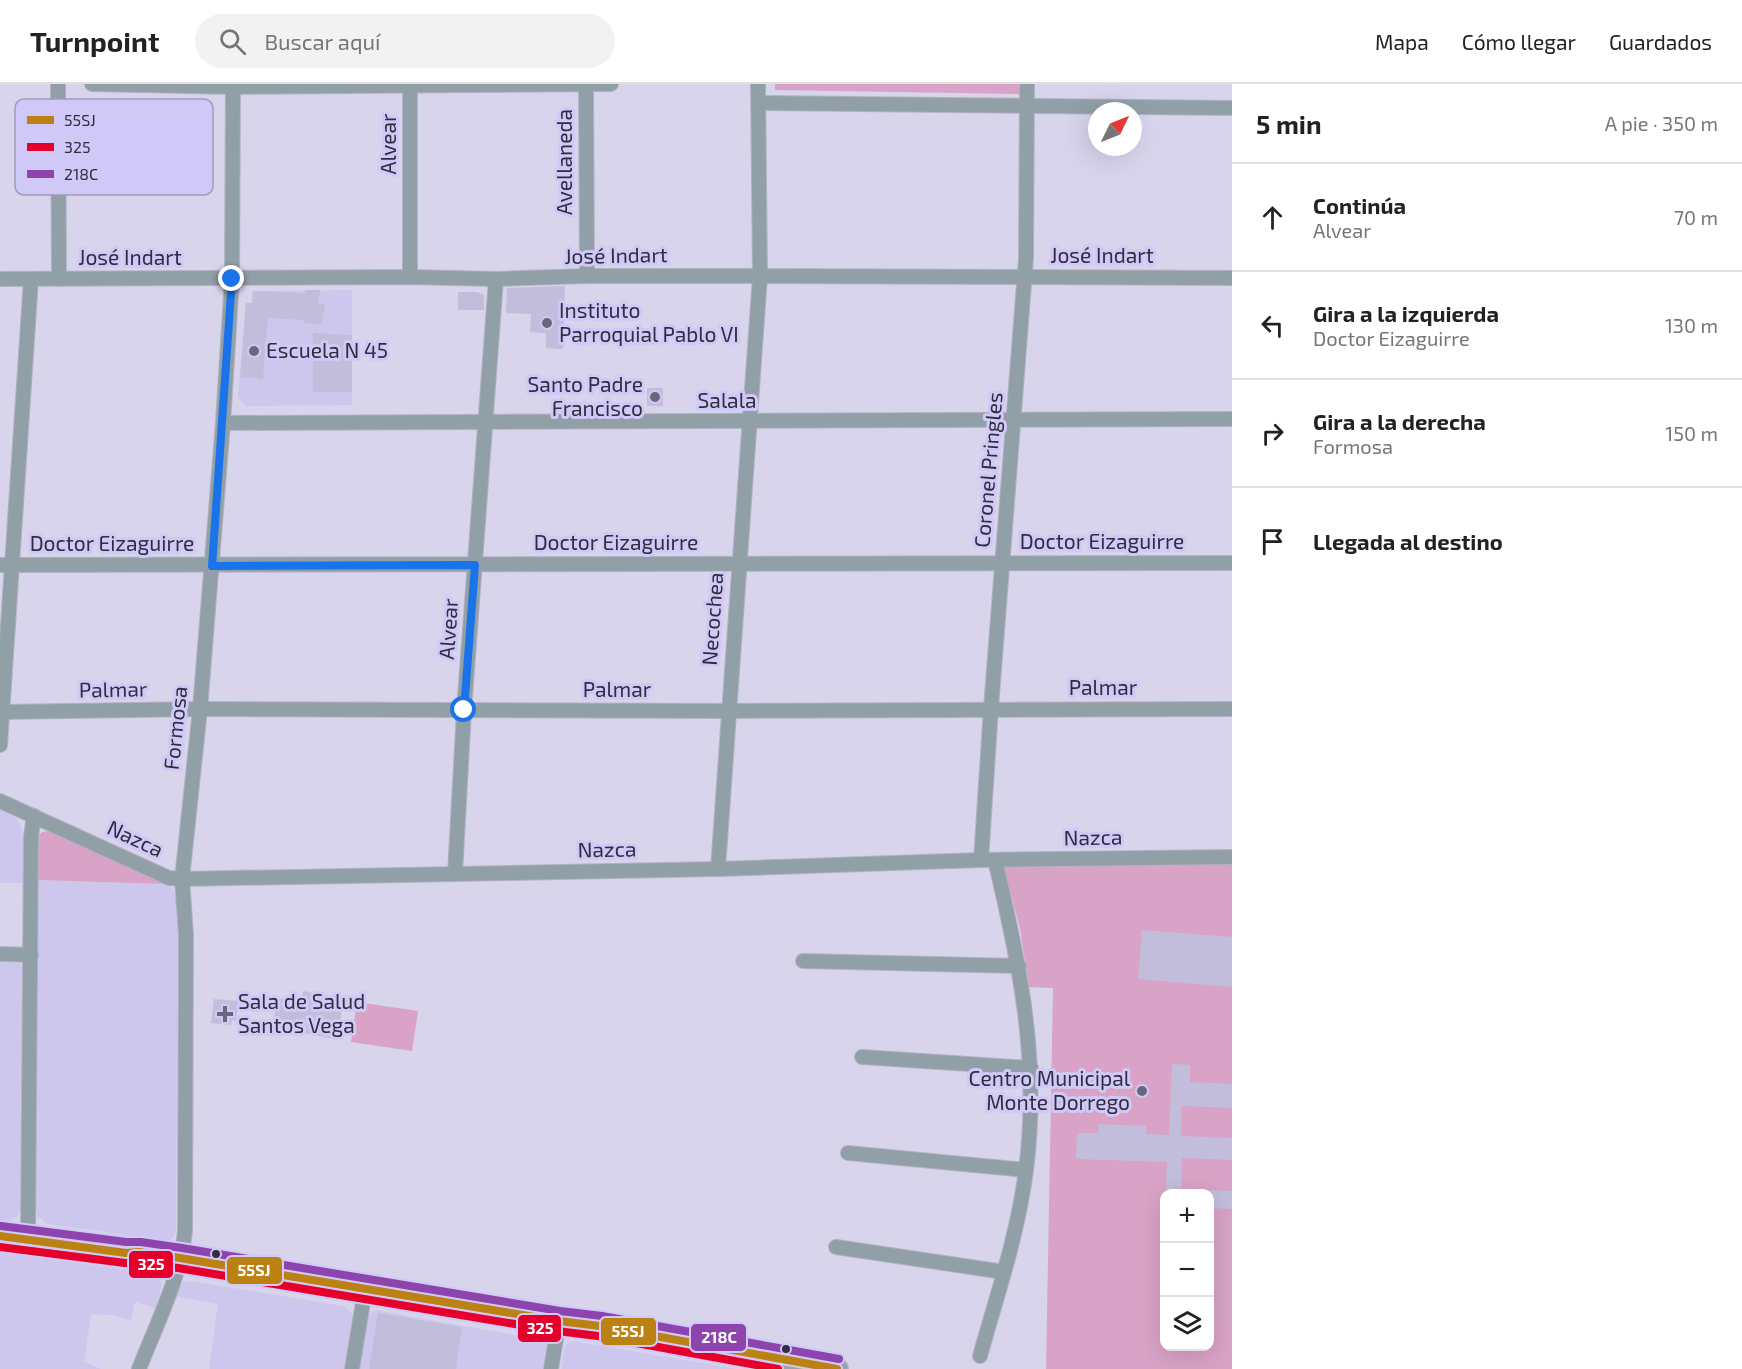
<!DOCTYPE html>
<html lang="es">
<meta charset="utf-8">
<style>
:root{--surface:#fff;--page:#f2f2f2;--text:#222;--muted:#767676;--line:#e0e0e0}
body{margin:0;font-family:"Exo 2",sans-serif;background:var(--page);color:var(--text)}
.controls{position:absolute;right:18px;bottom:18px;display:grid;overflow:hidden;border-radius:12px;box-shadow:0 6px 24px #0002}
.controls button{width:54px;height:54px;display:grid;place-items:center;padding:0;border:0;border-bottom:2px solid var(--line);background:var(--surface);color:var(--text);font:30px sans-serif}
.compass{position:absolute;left:1088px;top:18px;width:54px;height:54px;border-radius:50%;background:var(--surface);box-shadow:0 6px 24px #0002;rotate:47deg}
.stop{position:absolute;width:18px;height:18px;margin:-14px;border:4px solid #1a73e8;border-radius:50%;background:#fff}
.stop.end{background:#1a73e8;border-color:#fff;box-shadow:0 2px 6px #0008}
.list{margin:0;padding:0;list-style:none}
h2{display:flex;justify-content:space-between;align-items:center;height:78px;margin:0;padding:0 24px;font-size:26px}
h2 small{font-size:20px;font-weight:400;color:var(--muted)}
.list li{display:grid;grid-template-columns:39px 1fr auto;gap:18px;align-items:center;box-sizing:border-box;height:108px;padding:0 24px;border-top:2px solid var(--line)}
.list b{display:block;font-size:22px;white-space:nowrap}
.list p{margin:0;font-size:20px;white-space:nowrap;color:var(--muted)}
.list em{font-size:20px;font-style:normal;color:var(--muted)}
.icon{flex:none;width:33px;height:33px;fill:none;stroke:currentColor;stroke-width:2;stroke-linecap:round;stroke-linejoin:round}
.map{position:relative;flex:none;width:1232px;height:1285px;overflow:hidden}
header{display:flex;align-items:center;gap:36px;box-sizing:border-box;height:84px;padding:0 30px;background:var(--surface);border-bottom:2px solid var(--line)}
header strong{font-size:28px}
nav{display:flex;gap:33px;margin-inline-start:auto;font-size:21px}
.search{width:420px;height:54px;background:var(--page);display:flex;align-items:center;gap:15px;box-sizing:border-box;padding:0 21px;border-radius:33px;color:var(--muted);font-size:22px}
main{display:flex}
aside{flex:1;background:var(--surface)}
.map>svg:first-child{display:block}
.built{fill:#cdc7ee}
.green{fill:#d8a3c6;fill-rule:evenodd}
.building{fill:#c2bdda}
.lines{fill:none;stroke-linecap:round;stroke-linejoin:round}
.minor-casing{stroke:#b4b1c4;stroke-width:16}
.highway-casing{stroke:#b4b1c4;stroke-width:24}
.minor{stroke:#91a0a7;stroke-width:14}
.highway{stroke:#9ba1af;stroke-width:21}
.bus-1-casing{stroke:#d0c9f7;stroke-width:12}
.bus-2-casing{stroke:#d0c9f7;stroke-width:12}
.bus-3-casing{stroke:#d0c9f7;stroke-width:12}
.bus-1{stroke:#bb8213;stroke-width:8}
.bus-2{stroke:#e4002b;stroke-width:8}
.bus-3{stroke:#8e44ad;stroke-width:8}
.route{stroke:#1a73e8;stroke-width:8}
.poi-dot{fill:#6a677c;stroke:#d0c9f7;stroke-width:2}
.bus-dot{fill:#302d3f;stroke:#d0c9f7;stroke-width:2}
.labels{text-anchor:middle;stroke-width:6;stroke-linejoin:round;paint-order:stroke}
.street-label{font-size:21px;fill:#302d3f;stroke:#d0c9f7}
.poi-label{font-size:21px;fill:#302d3f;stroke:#d0c9f7;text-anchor:start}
.key{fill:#d0c9f7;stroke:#a09ac0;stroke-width:1.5}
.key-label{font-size:16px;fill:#302d3f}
.line-badge{stroke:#d0c9f7;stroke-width:2}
.badge-label{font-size:16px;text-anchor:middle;font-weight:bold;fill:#fff}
</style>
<header>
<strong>Turnpoint</strong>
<div class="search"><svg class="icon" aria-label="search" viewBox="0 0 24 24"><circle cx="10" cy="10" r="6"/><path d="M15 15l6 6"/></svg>Buscar aquí</div>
<nav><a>Mapa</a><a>Cómo llegar</a><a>Guardados</a></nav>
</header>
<main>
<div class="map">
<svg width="1232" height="1285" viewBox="0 0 1232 1285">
<rect width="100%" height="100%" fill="#d7d4ec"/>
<g class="built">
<polygon points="352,206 352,321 246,322 238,314 246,219 252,219 253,207"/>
<polygon points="0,725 17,735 24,751 24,799 0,799"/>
<polygon points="37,796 164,800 173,805 178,814 176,1148 173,1154 168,1157 48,1140 38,1133 35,1122"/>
<polygon points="0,878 21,880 23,887 23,1118 18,1132 8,1137 0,1136"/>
<polygon points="0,1168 154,1190 159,1192 162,1200 156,1224 135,1218 131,1236 112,1231 91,1230 84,1278 101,1285 0,1285"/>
<polygon points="190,1197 344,1222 353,1231 345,1285 209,1285 218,1220 176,1212 183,1198"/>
<polygon points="375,1226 547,1257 551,1263 546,1285 357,1285 365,1234"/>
<polygon points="573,1257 732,1284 737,1285 561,1285 564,1264 567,1260"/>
</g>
<g class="green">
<polygon points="775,0 1022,0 1022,10 775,6"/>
<polygon points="49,747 151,793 164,800 37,796 38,753 42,748"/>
<path d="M1232 777V1285H1046L1053 904 1029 903 1020 844 1003 781ZM1164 1110H1210V1262H1164Z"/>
<polygon points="357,918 418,927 412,967 351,958"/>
</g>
<g class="building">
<polygon points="565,202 563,265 546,264 546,249 530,248 531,230 506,229 507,204"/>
<polygon points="305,206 320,206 318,219 325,220 322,240 303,239 304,236 268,234 263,295 240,293 246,219 252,219 253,207 305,209"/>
<polygon points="458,208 477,208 484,211 484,226 458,226"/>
<polygon points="313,249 352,251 352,308 313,308"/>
<rect x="647" y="304" width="16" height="18"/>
<polygon points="1142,846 1232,853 1232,903 1138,895"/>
<polygon points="303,907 342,914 340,956 273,943 277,914 301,919"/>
<polygon points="214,915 238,917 236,937 232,936 231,941 211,939"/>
<polygon points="1172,980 1190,981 1190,998 1232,1000 1232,1024 1182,1022 1181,1052 1232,1054 1232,1076 1182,1074 1181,1110 1166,1110 1167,1078 1076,1075 1077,1049 1098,1049 1098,1040 1146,1042 1146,1050 1169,1051"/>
<polygon points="1209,1106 1232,1107 1232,1125 1209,1124"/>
<polygon points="378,1229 462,1243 456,1285 369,1285"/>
</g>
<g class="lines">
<defs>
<g id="minor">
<polyline points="58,0 59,195"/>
<polyline points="92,0 233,3 611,0"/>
<polyline points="410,0 410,193"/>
<polyline points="586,0 587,192"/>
<polyline points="759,19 1232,24"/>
<polyline points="0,195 410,193 496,195 587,192 760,192 1232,194"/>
<polyline points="223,339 1232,335"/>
<polyline points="0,481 1232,479"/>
<polyline points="2,628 200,625 728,627 1232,625"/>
<polyline points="0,661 31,195"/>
<polyline points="0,717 169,794 182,795 718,785 981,776 1232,773"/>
<polyline points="981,776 991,624 1026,174 1027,0"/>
<polyline points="718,785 760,192 758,0"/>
<polyline points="455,790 464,626 496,195"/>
<polyline points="0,870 31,871"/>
<polyline points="803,877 1019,882"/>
<polyline points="862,973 1031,984"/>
<polyline points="848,1069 1026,1086"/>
<polyline points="28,1156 31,753 34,732"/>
<polyline points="836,1163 1004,1188"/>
<path d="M980 1272C997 1211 1018 1150 1026 1086 1040 978 1020 881 995 776"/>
<path d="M139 1285C156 1241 180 1195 185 1147L186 851 182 795 200 625 223 339 232 195 233 0"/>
<polyline points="352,1285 365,1206"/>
<polyline points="551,1285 559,1237"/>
</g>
<polyline id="highway" points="0,1152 126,1169 139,1168 180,1174 559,1237 600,1242 837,1285"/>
</defs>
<use href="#minor" class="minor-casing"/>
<use href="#highway" class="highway-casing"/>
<use href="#minor" class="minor"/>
<use href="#highway" class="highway"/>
<defs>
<polyline id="bus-1" points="0,1152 126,1169 139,1168 180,1174 559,1237 600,1242 837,1285"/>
<polyline id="bus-2" points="0,1163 125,1179 139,1179 178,1184 557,1247 598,1252 778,1285"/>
<polyline id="bus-3" points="1,1142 126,1158 141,1158 182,1164 560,1227 602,1232 839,1275"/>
</defs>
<use href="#bus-1" class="bus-1-casing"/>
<use href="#bus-2" class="bus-2-casing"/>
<use href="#bus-3" class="bus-3-casing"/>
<use href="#bus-1" class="bus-1"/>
<use href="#bus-2" class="bus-2"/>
<use href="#bus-3" class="bus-3"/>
</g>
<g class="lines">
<polyline class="route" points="232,195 212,482 475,481 464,626"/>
</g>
<g class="poi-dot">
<circle cx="547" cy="239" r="6"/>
<circle cx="254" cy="267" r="6"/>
<circle cx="655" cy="313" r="6"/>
<path d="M222 921h6v6h6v6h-6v6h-6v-6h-6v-6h6z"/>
<circle cx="1142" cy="1007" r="6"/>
</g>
<g class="bus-dot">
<circle cx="216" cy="1170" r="5"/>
<circle cx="786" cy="1265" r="5"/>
</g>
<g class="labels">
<g class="street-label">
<text transform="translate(389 60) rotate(-90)" y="7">Alvear</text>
<text transform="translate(565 78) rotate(-90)" y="7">Avellaneda</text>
<text transform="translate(616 172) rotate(-1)" y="7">José Indart</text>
<text x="1102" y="179">José Indart</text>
<text x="130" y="181">José Indart</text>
<text x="727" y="324">Salala</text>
<text transform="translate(989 386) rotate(-85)" y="7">Coronel Pringles</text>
<text x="1102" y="465">Doctor Eizaguirre</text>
<text x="616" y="466">Doctor Eizaguirre</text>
<text x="112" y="467">Doctor Eizaguirre</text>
<text transform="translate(713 535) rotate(-86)" y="7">Necochea</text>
<text transform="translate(449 545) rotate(-86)" y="7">Alvear</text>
<text x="1103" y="611">Palmar</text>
<text transform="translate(113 606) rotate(-1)" y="7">Palmar</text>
<text x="617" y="613">Palmar</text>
<text transform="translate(176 644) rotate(-84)" y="7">Formosa</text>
<text transform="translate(1093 754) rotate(-1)" y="7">Nazca</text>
<text transform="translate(135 755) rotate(25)" y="7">Nazca</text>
<text transform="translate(607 766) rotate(-1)" y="7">Nazca</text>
</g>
<g class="poi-label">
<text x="559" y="234">Instituto<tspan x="559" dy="24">Parroquial Pablo VI</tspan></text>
<text x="266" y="274">Escuela N 45</text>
<text x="643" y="308" text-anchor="end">Santo Padre<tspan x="643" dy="24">Francisco</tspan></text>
<text x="238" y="925">Sala de Salud<tspan x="238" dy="24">Santos Vega</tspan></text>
<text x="1130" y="1002" text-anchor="end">Centro Municipal<tspan x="1130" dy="24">Monte Dorrego</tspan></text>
</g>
</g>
<rect x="15" y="15" width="198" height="96" rx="9" class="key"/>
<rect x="27" y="32" width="27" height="8" fill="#bb8213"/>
<rect x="27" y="59" width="27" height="8" fill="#e4002b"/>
<rect x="27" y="86" width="27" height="8" fill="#8e44ad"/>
<g class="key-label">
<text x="64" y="42">55SJ</text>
<text x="64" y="69">325</text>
<text x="64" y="96">218C</text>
</g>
<g class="line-badge">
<rect x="128" y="1166" width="46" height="29" rx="6" fill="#e4002b"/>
<rect x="226" y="1172" width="57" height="29" rx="6" fill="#bb8213"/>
<rect x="517" y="1230" width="45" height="29" rx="6" fill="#e4002b"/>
<rect x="600" y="1233" width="57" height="29" rx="6" fill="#bb8213"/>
<rect x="690" y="1239" width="57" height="29" rx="6" fill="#8e44ad"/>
</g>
<g class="badge-label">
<text x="151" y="1186">325</text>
<text x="254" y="1192">55SJ</text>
<text x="540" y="1250">325</text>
<text x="628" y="1253">55SJ</text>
<text x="719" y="1259">218C</text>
</g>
</svg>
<div class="controls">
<button>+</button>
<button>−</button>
<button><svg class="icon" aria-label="layers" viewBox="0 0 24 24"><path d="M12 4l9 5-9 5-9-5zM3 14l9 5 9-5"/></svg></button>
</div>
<svg class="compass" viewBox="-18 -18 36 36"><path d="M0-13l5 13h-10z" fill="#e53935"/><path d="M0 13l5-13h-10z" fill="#767676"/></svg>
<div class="stop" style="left:464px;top:626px"></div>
<div class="stop end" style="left:232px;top:195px"></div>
</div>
<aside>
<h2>5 min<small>A pie · 350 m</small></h2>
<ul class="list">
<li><svg class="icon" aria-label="ahead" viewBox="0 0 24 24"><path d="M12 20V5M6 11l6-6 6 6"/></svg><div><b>Continúa</b><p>Alvear</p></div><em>70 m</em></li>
<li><svg class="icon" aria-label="left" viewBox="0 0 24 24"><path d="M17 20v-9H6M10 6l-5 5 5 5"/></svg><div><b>Gira a la izquierda</b><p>Doctor Eizaguirre</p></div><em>130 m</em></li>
<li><svg class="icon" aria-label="right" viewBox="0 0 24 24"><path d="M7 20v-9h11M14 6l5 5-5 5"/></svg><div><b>Gira a la derecha</b><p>Formosa</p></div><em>150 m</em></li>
<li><svg class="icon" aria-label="arrive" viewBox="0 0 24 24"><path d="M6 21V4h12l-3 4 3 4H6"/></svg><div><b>Llegada al destino</b></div></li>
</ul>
</aside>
</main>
